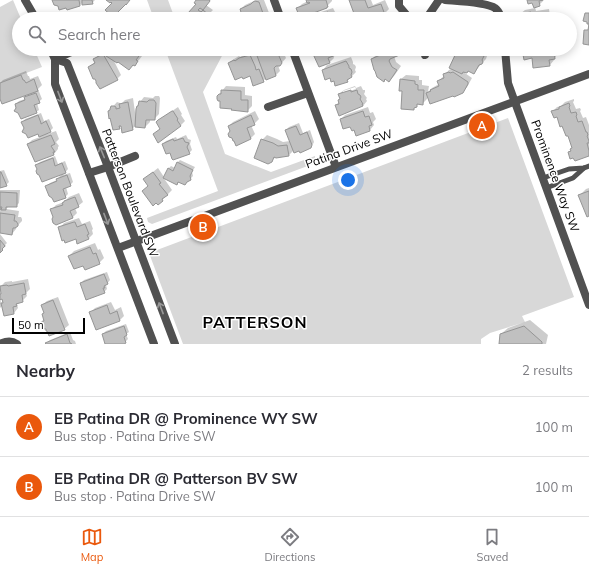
<!DOCTYPE html>
<meta charset="utf-8">
<style>
:root{--surface:#fff;--page:#f2f2f3;--text:#2b2b33;--muted:#7c7c81;--line:#e1e1e2;--accent:#ea580c}
body{margin:0;font-family:Mulish,sans-serif;background:var(--page);color:var(--text)}
.scale{position:absolute;left:12px;bottom:10px;width:73px;box-sizing:border-box;padding-left:4px;border:2px solid #000;border-top:0;font-size:11px;line-height:14px;white-space:nowrap;color:#000;-webkit-text-stroke:3px #fff;paint-order:stroke}
.you{position:absolute;left:348px;top:180px;width:14px;height:14px;margin:-10px;border:3px solid #fff;border-radius:50%;background:#1a73e8;box-shadow:0 0 0 6px #1a73e833}
.badge{display:grid;place-items:center;width:26px;height:26px;border-radius:50%;background:var(--accent);color:#fff;font-size:13px;font-weight:700}
.pin{position:absolute;translate:-50% -50%;border:2px solid #fff;box-shadow:0 1px 4px #0006}
.list{margin:0;padding:0;list-style:none}
h2{display:flex;justify-content:space-between;align-items:center;height:52px;margin:0;padding:0 16px;font-size:17px}
h2 small{font-size:13px;font-weight:400;color:var(--muted)}
.list li{display:grid;grid-template-columns:26px 1fr auto;gap:12px;align-items:center;box-sizing:border-box;height:60px;padding:0 16px;border-top:1px solid var(--line)}
.list b{display:block;font-size:15px;white-space:nowrap}
.list p{margin:0;font-size:13px;white-space:nowrap;color:var(--muted)}
.list em{font-size:13px;font-style:normal;color:var(--muted)}
.icon{flex:none;width:22px;height:22px;fill:none;stroke:currentColor;stroke-width:2;stroke-linecap:round;stroke-linejoin:round}
.map{position:relative;flex:none;width:589px;height:344px;overflow:hidden}
.search{position:absolute;background:var(--surface);box-shadow:0 2px 10px #0003;left:12px;right:12px;top:12px;height:44px;display:flex;align-items:center;gap:10px;box-sizing:border-box;padding:0 14px;border-radius:22px;color:var(--muted);font-size:15px}
.sheet{height:172px;background:var(--surface)}
nav{display:flex;justify-content:space-around;align-items:center;box-sizing:border-box;height:56px;border-top:1px solid var(--line);background:var(--surface);font-size:11px;color:var(--muted)}
nav a{display:grid;justify-items:center;gap:2px}
nav .on{color:var(--accent)}
.map>svg:first-child{display:block}
.green{fill:#d8d8d8}
.shadow{fill:#0003;fill-rule:evenodd}
.building{fill:#c0c0c0;stroke:#959595}
.lines{fill:none;stroke-linecap:round;stroke-linejoin:round}
.lane{stroke:#515151;stroke-width:5}
.street{stroke:#515151;stroke-width:8}
.oneway{stroke:#979797}
.labels{text-anchor:middle;stroke-width:3;stroke-linejoin:round;paint-order:stroke}
.street-label{font-size:12px;fill:#000;stroke:#fff}
.district-label{font-size:16px;font-weight:bold;letter-spacing:1px;fill:#000;stroke:#fff}
</style>
<div class="map">
<svg width="589" height="344" viewBox="0 0 589 344">
<rect width="100%" height="100%" fill="#fff"/>
<g class="green">
<polygon points="13,0 21,19 19,19 19,49 34,49 42,67 0,83 0,7"/>
<polygon points="147,0 168,0 175,19 154,19"/>
<polygon points="165,49 216,49 224,52 203,92 225,154 271,172 315,156 315,161 313,164 152,224 148,222 147,218 218,191"/>
<polygon points="508,118 574,297 522,316 525,322 490,333 481,339 481,344 183,344 149,253"/>
</g>
<g class="shadow">
<polygon points="53,0 95,0 92,3 83,2 80,5 68,9 59,5"/>
<polygon points="198,0 211,0 206,5 213,10 211,12 215,15 212,19 190,19 197,4"/>
<polygon points="256,0 264,0 271,18 270,19 242,19 244,18 241,9 245,5"/>
<polygon points="307,0 332,0 332,1 326,7 298,8 302,4 308,1"/>
<polygon points="350,0 371,0 373,5 385,0 389,9 384,14 370,19 368,19 367,16 357,19"/>
<polygon points="528,0 544,0 539,5 535,7 536,11 549,9 550,16 554,19 521,19 520,14 525,10 535,8 533,2"/>
<polygon points="333,8 335,12 335,15 337,16 338,17 337,19 306,19 309,16"/>
<polygon points="146,13 148,19 128,19 136,16 136,17"/>
<polygon points="220,16 225,18 227,19 217,19"/>
<polygon points="113,49 140,49 143,51 140,55 142,56 139,60 129,69 118,61 113,59 121,75 117,79 89,67 95,62 94,60 99,55 108,50 109,53"/>
<polygon points="261,49 282,49 286,58 280,65 278,65 280,71 275,76 266,78 263,81 251,75 229,63 234,59 239,56 240,57 248,53 249,53 255,51 256,54"/>
<polygon points="319,49 346,49 344,51 333,55 334,58 330,62 314,54"/>
<polygon points="386,49 405,49 401,53 394,56 396,62 401,66 394,76 389,81 386,78 384,81 372,59 376,55 386,51"/>
<polygon points="461,49 464,51 465,49 482,49 488,52 486,55 487,56 486,59 481,64 478,68 474,73 469,70 462,71 472,78 467,87 462,92 428,94 427,99 422,104 419,103 413,109 403,90 401,79 406,75 419,76 419,80 422,80 422,85 429,86 428,92 432,88 439,84 438,81 444,76 444,75 449,70 453,68 457,54"/>
<polygon points="523,49 558,49 559,53 554,58 554,60 550,65 532,57"/>
<polygon points="351,57 353,62 353,64 355,65 356,67 355,70 356,72 347,81 334,80 323,70 327,65"/>
<polygon points="26,71 28,76 29,76 30,79 38,76 42,85 38,89 42,99 37,103 39,110 36,112 17,108 16,104 19,101 25,99 25,98 30,92 0,97 0,83 3,80"/>
<polygon points="226,86 245,87 245,95 252,96 252,106 247,111 233,108 221,100 218,96"/>
<path d="M355 86 356 88 361 86 363 90H365V92L364 94 367 98 366 99 367 101 363 106 336 105 339 102 341 99 339 94 344 90ZM355 87 356 89 343 93V91Z"/>
<polygon points="155,96 159,96 160,98 159,114 154,119 150,119 150,122 145,127 135,126 132,129 122,125 119,128 109,111 117,102 120,103 120,105 125,100 133,98 136,119 140,102 144,97 153,98"/>
<polygon points="574,99 574,101 573,102 576,109 580,108 581,110 580,111 583,118 586,117 589,125 589,155 569,152 573,148 569,134 558,116 552,112 557,107 561,106 565,102"/>
<polygon points="178,107 182,114 181,115 185,121 180,126 154,134 161,128 162,118"/>
<polygon points="368,107 370,113 373,112 376,119 373,122 374,125 370,130 357,135 355,129 341,119 345,115"/>
<polygon points="255,111 259,119 254,124 251,125 255,134 251,138 237,144 229,126 233,122"/>
<polygon points="41,113 44,121 49,119 53,128 47,134 56,131 59,139 56,142 59,146 58,147 58,149 54,154 35,161 28,144 32,140 40,137 38,133 25,128 23,122 25,119"/>
<polygon points="299,123 303,133 310,130 314,142 313,144 310,148 294,150 289,155 276,157 271,161 262,140 267,135 277,139 283,142 290,141 286,130 289,127"/>
<polygon points="186,135 188,139 191,140 190,144 192,150 189,153 171,151 163,144 166,141 176,137 177,139"/>
<polygon points="55,156 58,164 65,161 68,169 63,175 70,173 73,182 70,185 66,187 68,194 65,197 47,186 50,183 57,180 57,179 63,173 37,165 40,162"/>
<polygon points="180,160 195,167 192,172 193,176 190,179 179,182 177,184 163,177 172,190 162,200 149,186 149,175 158,168 164,177 168,169 171,166 175,168 177,163"/>
<polygon points="4,170 9,182 6,185 0,187 0,171"/>
<polygon points="589,188 589,215 580,195 586,189"/>
<polygon points="0,190 20,190 19,203 16,206 9,206 6,209 19,211 18,217 21,217 22,219 22,221 17,226 16,229 12,234 0,232"/>
<polygon points="79,193 83,202 78,206 75,208 77,213 73,217 56,224 51,210 56,205 64,202 69,197"/>
<polygon points="79,218 82,224 90,221 93,229 92,230 93,234 88,239 77,238 60,228 64,223"/>
<polygon points="0,234 7,243 5,245 6,246 0,251"/>
<polygon points="95,243 98,250 100,249 104,258 99,263 84,264 69,256 74,251"/>
<polygon points="107,272 110,280 106,285 107,289 104,292 81,283 84,280"/>
<polygon points="28,279 30,289 26,293 27,296 22,301 20,302 17,304 18,308 14,313 2,306 0,308 0,300 2,304 4,302 0,294 2,293 0,287 5,282 12,281 12,282"/>
<polygon points="58,297 69,325 64,329 48,329 40,323 44,319 45,312 42,305 47,301"/>
<polygon points="111,302 115,310 121,307 124,316 120,320 96,329 90,313 95,308"/>
<polygon points="530,320 548,335 546,344 500,344 501,334 508,328"/>
<polygon points="126,324 129,332 126,334 128,339 125,342 121,344 106,344 103,334 106,331"/>
<polygon points="70,332 73,340 75,341 76,344 47,344 47,343 50,340"/>
</g>
<g class="building">
<polygon points="52,0 79,0 80,6 67,10 66,8 59,10 58,6 54,5"/>
<polygon points="82,0 92,0 93,4 82,5"/>
<polygon points="106,0 130,0 126,5 126,4 113,17 105,10 112,3 111,2 110,3"/>
<polygon points="196,0 209,0 210,1 203,10 200,8 198,10 201,12 203,10 209,15 207,17 209,19 189,19 191,16 188,13 196,4 194,3"/>
<polygon points="306,0 326,0 328,7 327,7 327,8 300,18 296,8 310,3 309,2 307,3"/>
<polygon points="349,0 365,0 368,8 381,4 385,15 373,19 367,19 366,17 361,19 356,19"/>
<polygon points="527,0 543,0 539,1 540,6 534,8 532,3 528,4"/>
<polygon points="255,1 259,2 265,19 243,19 240,9 251,4 253,2"/>
<polygon points="328,12 331,17 331,19 307,19"/>
<polygon points="531,12 532,15 544,13 545,19 520,19 519,14"/>
<polygon points="585,13 589,13 589,45 583,44 584,30 588,30 589,24 587,24 587,22 583,21"/>
<polygon points="111,49 116,49 119,52 120,49 131,49 133,51 134,53 139,56 136,60 138,61 135,66 133,65 129,70 118,62 117,63 106,56"/>
<polygon points="265,49 276,49 282,63 280,66 276,66 274,68 276,76 266,80 256,53"/>
<polygon points="321,49 343,49 344,52 328,58 330,63 319,67 313,54 321,50"/>
<polygon points="386,49 400,49 402,54 390,59 389,61 392,67 397,70 389,82 385,79 384,82 377,77 375,71 374,70 371,59 385,53 384,50"/>
<polygon points="464,49 469,49 484,56 482,60 483,62 482,64 479,65 474,74 468,71 467,73 463,72 462,74 449,68 456,53 461,55"/>
<polygon points="522,49 558,49 554,50 555,59 549,60 550,66 533,68 532,58 524,60"/>
<polygon points="103,54 118,80 100,89 96,83 96,81 95,79 93,79 88,67 95,63 93,59"/>
<polygon points="250,55 255,66 256,70 259,69 264,82 253,86 250,76 243,79 242,77 235,80 228,63 234,60 235,61 239,58"/>
<polygon points="346,61 349,66 349,68 351,69 352,72 351,75 352,77 347,80 348,82 335,86 334,81 331,82 330,78 325,80 322,70"/>
<polygon points="449,72 450,73 453,72 468,82 468,84 463,93 454,97 453,96 430,104 426,93 431,91 430,90 439,86 437,81 444,78 443,74"/>
<polygon points="21,75 23,80 24,80 26,83 34,79 38,91 2,104 0,99 0,83"/>
<polygon points="400,79 415,81 415,84 418,85 418,90 424,90 423,105 417,104 417,107 414,108 414,110 401,109 402,91 399,91"/>
<polygon points="221,90 241,91 241,100 248,100 248,112 231,110 232,109 220,108 220,101 218,101 217,99 217,96 219,94 221,94"/>
<polygon points="351,90 351,92 357,90 358,94 360,95 361,97 360,99 363,104 362,104 363,106 339,116 335,105 339,104 338,100 340,99 338,94"/>
<polygon points="36,93 40,103 34,105 37,113 21,119 18,113 14,111 16,108 15,104 25,100 24,97"/>
<polygon points="149,100 154,100 156,103 155,120 146,120 145,128 135,127 136,109 137,106 138,106 139,101 147,102"/>
<polygon points="128,102 133,130 122,133 121,126 119,126 120,129 113,130 110,118 109,119 108,111 110,110 110,109 111,106 114,106 116,107 116,109 120,108 119,104"/>
<polygon points="569,103 570,106 569,107 571,113 576,112 577,115 576,116 578,122 582,121 586,132 587,132 588,135 587,136 589,141 589,143 587,143 589,151 589,156 575,161 573,158 570,159 568,152 571,151 570,149 572,148 568,136 566,136 562,126 560,127 557,117 554,118 551,111 559,109 559,107"/>
<polygon points="172,111 173,111 178,119 177,120 181,126 158,143 153,134 160,129 156,122 158,120"/>
<polygon points="363,111 365,117 369,116 372,125 369,126 370,131 356,136 354,130 352,131 350,127 343,129 340,119"/>
<polygon points="38,115 41,123 41,124 46,121 51,132 39,137 38,134 28,138 26,134 22,132 24,128 21,122"/>
<polygon points="251,115 255,125 247,128 251,139 236,146 234,141 233,141 232,138 229,137 228,134 230,131 228,126"/>
<polygon points="296,126 300,135 307,132 312,145 311,148 300,153 299,151 294,153 285,130"/>
<polygon points="51,135 55,144 51,146 55,152 53,152 54,155 35,162 27,144"/>
<polygon points="183,138 185,142 189,143 187,147 190,154 173,160 172,159 170,153 166,154 162,144 173,139 174,141"/>
<polygon points="261,139 273,143 278,146 287,145 289,156 276,158 274,157 272,162 268,164 254,158"/>
<polygon points="53,158 55,166 62,163 66,173 42,182 39,175 37,174 36,171 37,169 35,165"/>
<polygon points="177,162 193,170 190,176 191,180 187,182 185,185 178,182 177,185 163,178 168,168 173,171"/>
<polygon points="0,172 1,172 7,186 0,188"/>
<polygon points="153,172 161,183 159,184 168,195 162,199 163,201 158,205 156,203 153,206 142,191 148,186 143,179"/>
<polygon points="67,175 71,186 63,189 66,198 54,202 52,198 49,196 45,186 57,181 56,179"/>
<polygon points="589,191 589,216 587,217 578,195"/>
<polygon points="0,192 17,193 17,207 6,207 6,210 1,210 2,207 0,207 0,210"/>
<polygon points="75,197 79,207 70,211 73,218 56,225 53,223 52,219 53,217 50,209 63,205 62,203 64,202 64,201"/>
<polygon points="0,213 15,215 14,221 16,221 18,224 18,226 15,228 13,228 12,235 0,233"/>
<polygon points="74,222 75,222 77,227 85,224 89,234 87,235 89,239 77,244 76,239 65,243 64,240 62,241 58,227"/>
<polygon points="0,240 5,246 2,249 3,250 0,253"/>
<polygon points="90,247 93,254 96,253 100,264 85,270 83,266 74,269 68,256"/>
<polygon points="104,274 108,284 104,286 105,288 103,288 105,293 86,300 80,283"/>
<polygon points="24,283 26,294 22,295 23,302 16,304 17,306 13,307 14,314 4,316 1,303 3,303 2,299 0,300 0,294 1,294 0,286 7,285 8,286"/>
<polygon points="53,300 65,330 49,336 47,331 46,331 46,329 44,329 43,327 41,327 39,323 44,321 42,314 44,313 41,305"/>
<polygon points="107,305 110,314 117,311 120,321 96,330 89,312"/>
<polygon points="124,326 127,335 124,337 126,343 124,344 105,344 102,334"/>
<polygon points="524,326 542,342 542,344 499,344 500,334"/>
<polygon points="67,334 70,343 72,344 46,344 45,343"/>
</g>
<g class="lines">
<g class="lane">
<polyline points="543,178 569,169 584,168 589,166"/>
<polyline points="546,188 573,178 584,168"/>
</g>
<g class="street">
<polyline points="25,0 36,19"/>
<polyline points="274,0 281,19"/>
<polyline points="399,0 399,6 410,19"/>
<path d="M445 0C456 1 486 2 495 8 499 11 500 15 502 19"/>
<polyline points="426,19 439,0"/>
<polyline points="50,49 55,59 55,84 154,344"/>
<polyline points="292,49 336,167"/>
<polyline points="424,49 425,55"/>
<polyline points="505,49 508,83 589,305"/>
<polyline points="55,59 67,63 108,167 175,344"/>
<polyline points="55,59 78,49"/>
<polyline points="268,107 308,93"/>
<polyline points="89,173 108,167 135,156"/>
<polyline points="118,248 589,74"/>
<path d="M0 344C6 341 11 340 17 344"/>
</g>
</g>
<defs><path id="oneway-shaft" d="M-6 0H5M1.5-3L5.5 0L1.5 3" fill="none" stroke-width="1.6" stroke-linecap="round" stroke-linejoin="round"/></defs>
<g class="oneway">
<use href="#oneway-shaft" transform="translate(60 97) rotate(69)"/>
<use href="#oneway-shaft" transform="translate(102 152) rotate(-112)"/>
<use href="#oneway-shaft" transform="translate(106 219) rotate(69)"/>
<use href="#oneway-shaft" transform="translate(161 308) rotate(-111)"/>
</g>
<g class="labels">
<g class="street-label">
<text transform="translate(349 149) rotate(-20)" y="4">Patina Drive SW</text>
<text transform="translate(555 176) rotate(70)" y="4">Prominence Way SW</text>
<text transform="translate(130 193) rotate(69)" y="4">Patterson Boulevard SW</text>
</g>
<g class="district-label">
<text x="255" y="328">PATTERSON</text>
</g>
</g>
</svg>
<div class="scale">50 m</div>
<div class="you"></div>
<div class="pin badge" style="left:482px;top:126px">A</div>
<div class="pin badge" style="left:203px;top:227px">B</div>
<div class="search"><svg class="icon" aria-label="search" viewBox="0 0 24 24"><circle cx="10" cy="10" r="6"/><path d="M15 15l6 6"/></svg>Search here</div>
</div>
<section class="sheet">
<h2>Nearby<small>2 results</small></h2>
<ul class="list">
<li><span class="badge">A</span><div><b>EB Patina DR @ Prominence WY SW</b><p>Bus stop · Patina Drive SW</p></div><em>100 m</em></li>
<li><span class="badge">B</span><div><b>EB Patina DR @ Patterson BV SW</b><p>Bus stop · Patina Drive SW</p></div><em>100 m</em></li>
</ul>
</section>
<nav>
<a class="on"><svg class="icon" aria-label="map" viewBox="0 0 24 24"><path d="M3 6l6-2 6 2 6-2v14l-6 2-6-2-6 2zM9 4v14M15 6v14"/></svg>Map</a>
<a><svg class="icon" aria-label="directions" viewBox="0 0 24 24"><path d="M12 3l9 9-9 9-9-9zM9 14v-3h6M13 9l2 2-2 2"/></svg>Directions</a>
<a><svg class="icon" aria-label="saved" viewBox="0 0 24 24"><path d="M7 4h10v16l-5-4-5 4z"/></svg>Saved</a>
</nav>
